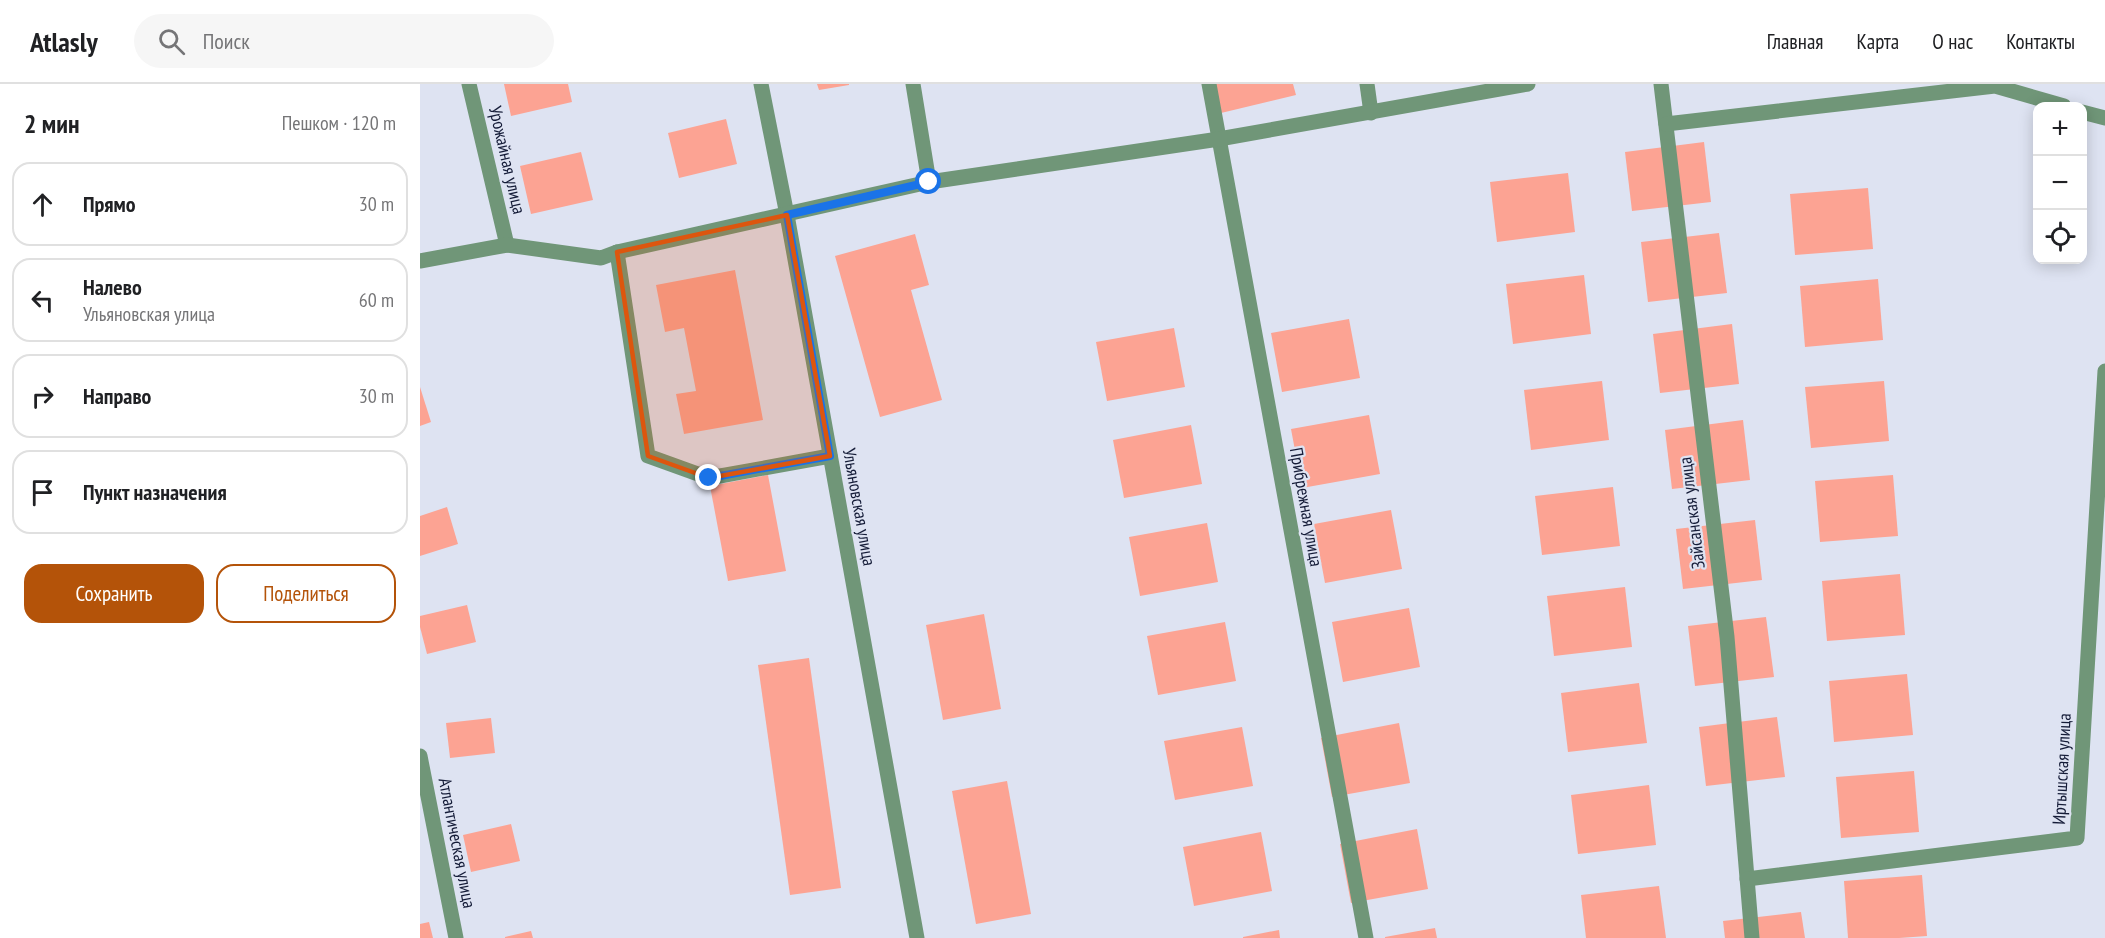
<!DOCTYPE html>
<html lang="ru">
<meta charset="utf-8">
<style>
:root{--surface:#fff;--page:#f6f6f6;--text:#202124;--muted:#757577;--line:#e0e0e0;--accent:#b45309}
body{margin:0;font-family:"PT Sans Narrow",sans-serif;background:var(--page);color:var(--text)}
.controls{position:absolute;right:18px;top:18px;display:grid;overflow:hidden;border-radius:12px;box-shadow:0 3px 15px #0003}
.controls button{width:54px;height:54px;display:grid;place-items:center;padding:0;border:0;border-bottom:2px solid var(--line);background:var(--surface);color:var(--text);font:30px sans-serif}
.stop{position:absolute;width:18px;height:18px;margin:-14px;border:4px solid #1a73e8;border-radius:50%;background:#fff}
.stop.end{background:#1a73e8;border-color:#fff;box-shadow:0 2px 6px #0008}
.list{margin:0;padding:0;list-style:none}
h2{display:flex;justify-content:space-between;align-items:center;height:78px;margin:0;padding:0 24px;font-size:26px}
h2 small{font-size:20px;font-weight:400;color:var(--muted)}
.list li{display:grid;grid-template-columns:39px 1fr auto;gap:18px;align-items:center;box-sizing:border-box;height:84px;margin:0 12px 12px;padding:0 12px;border:2px solid var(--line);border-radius:18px}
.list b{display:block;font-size:22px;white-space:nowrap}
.list p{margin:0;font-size:20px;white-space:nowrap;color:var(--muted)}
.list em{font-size:20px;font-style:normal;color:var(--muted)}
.actions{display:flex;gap:12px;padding:18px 24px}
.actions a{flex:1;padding:14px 0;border:2px solid var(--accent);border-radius:18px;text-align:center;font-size:21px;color:var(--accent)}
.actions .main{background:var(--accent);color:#fff}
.icon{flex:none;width:33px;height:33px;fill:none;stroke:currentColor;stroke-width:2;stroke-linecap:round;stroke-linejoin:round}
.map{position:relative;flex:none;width:1685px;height:854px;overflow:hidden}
header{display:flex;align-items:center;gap:36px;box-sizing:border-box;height:84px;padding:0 30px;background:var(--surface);border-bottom:2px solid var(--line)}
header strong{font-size:28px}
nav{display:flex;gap:33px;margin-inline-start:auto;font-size:21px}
.search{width:420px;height:54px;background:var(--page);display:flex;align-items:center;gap:15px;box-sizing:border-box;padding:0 21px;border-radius:33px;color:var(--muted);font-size:22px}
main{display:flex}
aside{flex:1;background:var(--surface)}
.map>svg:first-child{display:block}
.building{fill:#fca393}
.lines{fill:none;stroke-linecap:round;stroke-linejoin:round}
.street{stroke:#709678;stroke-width:15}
.route{stroke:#1a73e8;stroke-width:8}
.marked{fill:#dd560e;fill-opacity:0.2;stroke:#dd560e;stroke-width:4.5;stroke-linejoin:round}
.labels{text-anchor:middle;stroke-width:4.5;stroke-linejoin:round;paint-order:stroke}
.street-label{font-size:18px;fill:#151c38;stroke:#dee3f2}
</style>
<header>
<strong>Atlasly</strong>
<div class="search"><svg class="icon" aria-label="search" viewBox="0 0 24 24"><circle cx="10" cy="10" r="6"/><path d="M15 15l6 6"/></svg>Поиск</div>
<nav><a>Главная</a><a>Карта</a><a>О нас</a><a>Контакты</a></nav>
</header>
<main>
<aside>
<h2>2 мин<small>Пешком · 120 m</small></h2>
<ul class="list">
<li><svg class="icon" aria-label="ahead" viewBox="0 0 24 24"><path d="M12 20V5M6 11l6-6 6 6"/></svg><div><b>Прямо</b></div><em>30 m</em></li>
<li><svg class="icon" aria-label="left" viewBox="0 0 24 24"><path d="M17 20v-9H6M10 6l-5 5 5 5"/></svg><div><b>Налево</b><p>Ульяновская улица</p></div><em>60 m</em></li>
<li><svg class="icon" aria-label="right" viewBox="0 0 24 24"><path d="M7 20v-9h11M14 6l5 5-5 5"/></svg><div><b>Направо</b></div><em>30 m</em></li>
<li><svg class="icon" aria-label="arrive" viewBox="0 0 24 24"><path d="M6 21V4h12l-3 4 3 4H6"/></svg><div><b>Пункт назначения</b></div></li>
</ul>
<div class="actions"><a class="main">Сохранить</a><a>Поделиться</a></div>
</aside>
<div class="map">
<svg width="1685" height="854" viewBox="0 0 1685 854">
<rect width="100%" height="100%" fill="#dee3f2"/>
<g class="building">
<polygon points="84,0 148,0 152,18 91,32"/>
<polygon points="397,0 429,0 429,1 399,6"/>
<polygon points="794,0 873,0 876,11 801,29"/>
<polygon points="306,35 317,80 259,94 248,49"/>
<polygon points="1284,58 1291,118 1212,127 1205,68"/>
<polygon points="161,68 173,116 111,130 100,82"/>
<polygon points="1148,89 1155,148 1077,158 1070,98"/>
<polygon points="1448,104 1453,165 1375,171 1370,110"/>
<polygon points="1299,149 1307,209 1228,218 1221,158"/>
<polygon points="495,150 509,201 491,206 522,316 460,333 415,172"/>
<polygon points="315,186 343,336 264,350 256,310 276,307 264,244 245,248 236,201"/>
<polygon points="1164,191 1171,250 1093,260 1086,200"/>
<polygon points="1458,195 1463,256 1385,263 1380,202"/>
<polygon points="929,235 940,294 862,308 851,249"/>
<polygon points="1312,240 1319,300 1240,309 1233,250"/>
<polygon points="754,244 765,303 687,317 676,258"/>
<polygon points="1182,297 1189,356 1111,366 1104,306"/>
<polygon points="1464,297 1469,357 1391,364 1385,303"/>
<polygon points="0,303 11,338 0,342"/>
<polygon points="949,331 960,390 882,404 871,345"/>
<polygon points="1323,336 1330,396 1252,405 1245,346"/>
<polygon points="771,341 782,400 704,414 693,356"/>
<polygon points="348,391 366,487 308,497 290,402"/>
<polygon points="1473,391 1478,452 1400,458 1395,397"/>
<polygon points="1193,403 1200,462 1122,471 1115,412"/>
<polygon points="27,423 38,460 0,472 0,432"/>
<polygon points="971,426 982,485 905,499 894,440"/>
<polygon points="1335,436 1342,496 1263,505 1256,445"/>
<polygon points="787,439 798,498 720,512 709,453"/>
<polygon points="1480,490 1485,551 1407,557 1402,497"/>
<polygon points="1205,503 1212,563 1134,572 1127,512"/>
<polygon points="47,521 56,558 7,570 0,543 0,532"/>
<polygon points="989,524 1000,583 923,598 912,538"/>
<polygon points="564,530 581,625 523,636 506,541"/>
<polygon points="1346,533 1354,593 1275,602 1268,542"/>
<polygon points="805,538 816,597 738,611 727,552"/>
<polygon points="389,574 421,804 370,811 338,581"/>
<polygon points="1487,590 1493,651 1414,658 1409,597"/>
<polygon points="1219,599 1227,659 1148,668 1141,609"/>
<polygon points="1357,633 1365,693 1286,702 1279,643"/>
<polygon points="71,634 75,669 30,674 26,639"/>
<polygon points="979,639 990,699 912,713 901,654"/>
<polygon points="822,643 833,702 755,716 744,657"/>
<polygon points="1494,687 1499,748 1421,754 1416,693"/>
<polygon points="587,697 611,830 556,840 532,707"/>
<polygon points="1229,701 1236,761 1158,770 1151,711"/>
<polygon points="91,740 100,777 51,788 43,751"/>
<polygon points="997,745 1008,805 931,819 920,760"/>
<polygon points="841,748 852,807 774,822 763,763"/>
<polygon points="1502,791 1507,852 1479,854 1428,854 1424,797"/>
<polygon points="1239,802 1246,854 1166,854 1161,811"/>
<polygon points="1381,828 1385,854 1305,854 1303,837"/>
<polygon points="9,838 13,854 0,854 0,840"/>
<polygon points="1015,844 1017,854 965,854 965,853"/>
<polygon points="859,846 860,854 823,854 823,853"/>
<polygon points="111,847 113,854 85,854 85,853"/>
</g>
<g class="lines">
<g class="street">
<polyline points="49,0 87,161"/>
<polyline points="341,0 367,131 497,854"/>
<polyline points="493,0 509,98"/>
<polyline points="789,0 946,854"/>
<polyline points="947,0 951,29"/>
<polyline points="1241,0 1307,553 1332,854"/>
<polyline points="1662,28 1685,34"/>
<polyline points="1246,40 1575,2 1644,22"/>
<polyline points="197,168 228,372 289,394 410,372"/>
<polyline points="0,177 87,161 181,174 197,168 509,98 799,55 1108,0"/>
<polyline points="0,672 36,854"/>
<polyline points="1327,795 1657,754 1685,287"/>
</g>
</g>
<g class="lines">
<polyline class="route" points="289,394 410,372 367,131 509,98"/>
</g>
<path class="marked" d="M367 131 410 372 289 394 228 372 197 168Z"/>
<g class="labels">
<g class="street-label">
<text transform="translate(87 76) rotate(77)" y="6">Урожайная улица</text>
<text transform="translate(439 423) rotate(80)" y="6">Ульяновская улица</text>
<text transform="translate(886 423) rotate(80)" y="6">Прибрежная улица</text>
<text transform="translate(1272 429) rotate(-97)" y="6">Зайсанская улица</text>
<text transform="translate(1642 685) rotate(-87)" y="6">Иртышская улица</text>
<text transform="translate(37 759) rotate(79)" y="6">Атлантическая улица</text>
</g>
</g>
</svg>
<div class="controls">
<button>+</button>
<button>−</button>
<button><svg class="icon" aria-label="locate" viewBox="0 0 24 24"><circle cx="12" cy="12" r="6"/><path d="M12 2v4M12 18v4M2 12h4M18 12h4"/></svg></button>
</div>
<div class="stop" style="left:509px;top:98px"></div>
<div class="stop end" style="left:289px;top:394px"></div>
</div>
</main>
